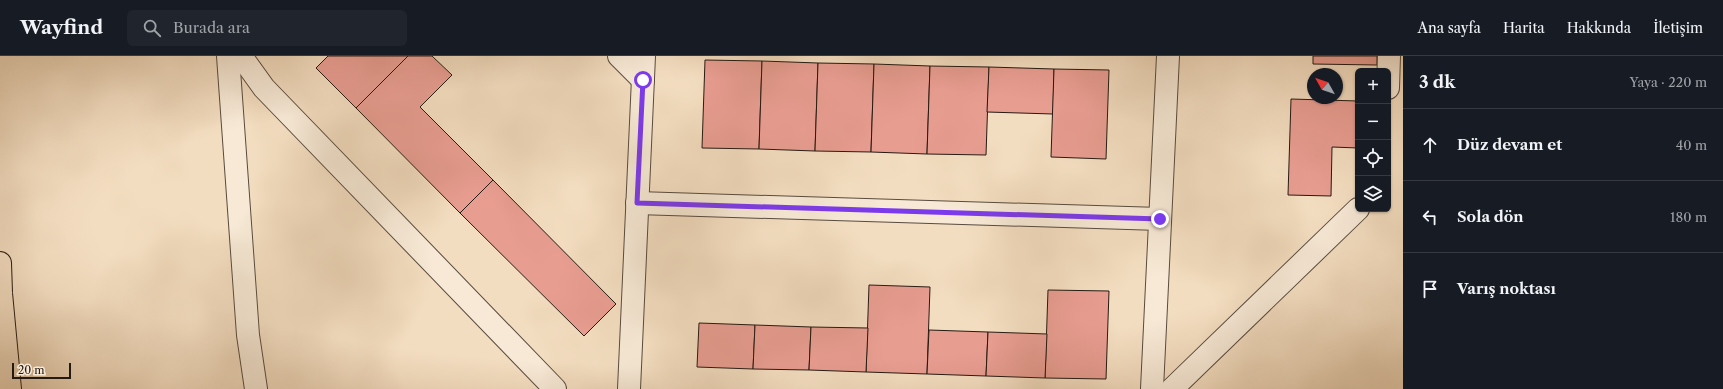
<!DOCTYPE html>
<html lang="tr">
<meta charset="utf-8">
<style>
:root{--surface:#171b24;--page:#20242c;--text:#f1f3f6;--muted:#9ea1a6;--line:#363941}
body{margin:0;font-family:"Libre Caslon Text",serif;background:var(--page);color:var(--text)}
.controls{position:absolute;right:12px;top:12px;display:grid;overflow:hidden;border-radius:6px;box-shadow:0 1px 3px #0004}
.controls button{width:36px;height:36px;display:grid;place-items:center;padding:0;border:0;border-bottom:1px solid var(--line);background:var(--surface);color:var(--text);font:20px sans-serif}
.compass{position:absolute;left:1307px;top:12px;width:36px;height:36px;border-radius:50%;background:var(--surface);box-shadow:0 1px 3px #0004;rotate:310deg}
.scale{position:absolute;left:12px;bottom:10px;width:59px;box-sizing:border-box;padding-left:4px;border:2px solid #251a12;border-top:0;font-size:11px;line-height:14px;white-space:nowrap;color:#251a12;-webkit-text-stroke:3px #f7e9d6;paint-order:stroke}
.stop{position:absolute;width:12px;height:12px;margin:-9px;border:3px solid #7c3aed;border-radius:50%;background:#fff}
.stop.end{background:#7c3aed;border-color:#fff;box-shadow:0 1px 4px #0008}
.list{margin:0;padding:0;list-style:none}
h2{display:flex;justify-content:space-between;align-items:center;height:52px;margin:0;padding:0 16px;font-size:17px}
h2 small{font-size:13px;font-weight:400;color:var(--muted)}
.list li{display:grid;grid-template-columns:26px 1fr auto;gap:12px;align-items:center;box-sizing:border-box;height:72px;padding:0 16px;border-top:1px solid var(--line)}
.list b{display:block;font-size:15px;white-space:nowrap}
.list em{font-size:13px;font-style:normal;color:var(--muted)}
.icon{flex:none;width:22px;height:22px;fill:none;stroke:currentColor;stroke-width:2;stroke-linecap:round;stroke-linejoin:round}
.map{position:relative;flex:none;width:1403px;height:333px;overflow:hidden}
header{display:flex;align-items:center;gap:24px;box-sizing:border-box;height:56px;padding:0 20px;background:var(--surface);border-bottom:1px solid var(--line)}
header strong{font-size:19px}
nav{display:flex;gap:22px;margin-inline-start:auto;font-size:14px}
.search{width:280px;height:36px;background:var(--page);display:flex;align-items:center;gap:10px;box-sizing:border-box;padding:0 14px;border-radius:6px;color:var(--muted);font-size:15px}
main{display:flex}
aside{flex:1;background:var(--surface)}
.map>svg:first-child{display:block}
.building{fill:#e89d91;stroke:#251a12}
.lines{fill:none;stroke-linecap:round;stroke-linejoin:round}
.minor-casing{stroke:#584b3e;stroke-width:24}
.highway-casing{stroke:#251a12;stroke-width:24}
.minor{stroke:#f7e9d6;stroke-width:22}
.highway{stroke:#f3ddc0;stroke-width:22}
.route{stroke:#7c3aed;stroke-width:5}
</style>
<header>
<strong>Wayfind</strong>
<div class="search"><svg class="icon" aria-label="search" viewBox="0 0 24 24"><circle cx="10" cy="10" r="6"/><path d="M15 15l6 6"/></svg>Burada ara</div>
<nav><a>Ana sayfa</a><a>Harita</a><a>Hakkında</a><a>İletişim</a></nav>
</header>
<main>
<div class="map">
<svg width="1403" height="333" viewBox="0 0 1403 333">
<rect width="100%" height="100%" fill="#f3ddc0"/>
<filter id="stains"><feTurbulence type="fractalNoise" baseFrequency=".005" numOctaves="4"/><feColorMatrix values="0 0 0 0 .2 0 0 0 0 .09 0 0 0 0 .02 0 0 0 .5 -.17"/></filter>
<radialGradient id="worn" r=".72"><stop offset=".6" stop-color="#630" stop-opacity="0"/><stop offset="1" stop-color="#630" stop-opacity=".3"/></radialGradient>
<g class="building">
<polygon points="328,0 408,0 356,52 316,12"/>
<polygon points="408,0 432,0 452,19 420,51 493,124 460,157 356,52"/>
<polygon points="1313,0 1377,0 1377,9 1313,8"/>
<polygon points="705,4 762,5 759,93 702,92"/>
<polygon points="762,5 818,7 815,95 759,93"/>
<polygon points="818,7 874,8 871,96 815,95"/>
<polygon points="874,8 930,10 927,98 871,96"/>
<polygon points="930,10 989,11 986,99 927,98"/>
<polygon points="989,11 1054,13 1053,58 987,56"/>
<polygon points="1054,13 1109,14 1106,103 1051,101"/>
<polygon points="1291,43 1358,45 1358,92 1332,91 1331,140 1288,139"/>
<polygon points="493,124 616,248 584,280 460,157"/>
<polygon points="869,229 930,231 927,318 866,316"/>
<polygon points="1048,234 1109,235 1106,323 1045,322"/>
<polygon points="699,267 755,269 753,313 697,311"/>
<polygon points="755,269 811,271 809,314 753,313"/>
<polygon points="811,271 868,272 866,316 809,314"/>
<polygon points="929,274 988,276 986,320 927,318"/>
<polygon points="988,276 1047,278 1045,322 986,320"/>
</g>
<g class="lines">
<defs>
<g id="minor">
<polyline points="228,0 248,279 256,333"/>
<polyline points="241,0 264,32 555,333"/>
<polyline points="619,0 643,24"/>
<polyline points="1388,32 1389,0"/>
<polyline points="637,147 1160,163"/>
<polyline points="629,333 644,0"/>
<polyline points="1152,333 1168,0"/>
<polyline points="1172,333 1358,153"/>
</g>
<polyline id="highway" points="0,207 1,237 10,333"/>
</defs>
<use href="#minor" class="minor-casing"/>
<use href="#highway" class="highway-casing"/>
<use href="#minor" class="minor"/>
<use href="#highway" class="highway"/>
</g>
<g class="lines">
<polyline class="route" points="643,24 637,147 1160,163"/>
</g>
<rect width="100%" height="100%" filter="url(#stains)"/>
<rect width="100%" height="100%" fill="url(#worn)"/>
</svg>
<div class="controls">
<button>+</button>
<button>−</button>
<button><svg class="icon" aria-label="locate" viewBox="0 0 24 24"><circle cx="12" cy="12" r="6"/><path d="M12 2v4M12 18v4M2 12h4M18 12h4"/></svg></button>
<button><svg class="icon" aria-label="layers" viewBox="0 0 24 24"><path d="M12 4l9 5-9 5-9-5zM3 14l9 5 9-5"/></svg></button>
</div>
<svg class="compass" viewBox="-18 -18 36 36"><path d="M0-13l5 13h-10z" fill="#e53935"/><path d="M0 13l5-13h-10z" fill="#9ea1a6"/></svg>
<div class="scale">20 m</div>
<div class="stop" style="left:643px;top:24px"></div>
<div class="stop end" style="left:1160px;top:163px"></div>
</div>
<aside>
<h2>3 dk<small>Yaya · 220 m</small></h2>
<ul class="list">
<li><svg class="icon" aria-label="ahead" viewBox="0 0 24 24"><path d="M12 20V5M6 11l6-6 6 6"/></svg><div><b>Düz devam et</b></div><em>40 m</em></li>
<li><svg class="icon" aria-label="left" viewBox="0 0 24 24"><path d="M17 20v-9H6M10 6l-5 5 5 5"/></svg><div><b>Sola dön</b></div><em>180 m</em></li>
<li><svg class="icon" aria-label="arrive" viewBox="0 0 24 24"><path d="M6 21V4h12l-3 4 3 4H6"/></svg><div><b>Varış noktası</b></div></li>
</ul>
</aside>
</main>
